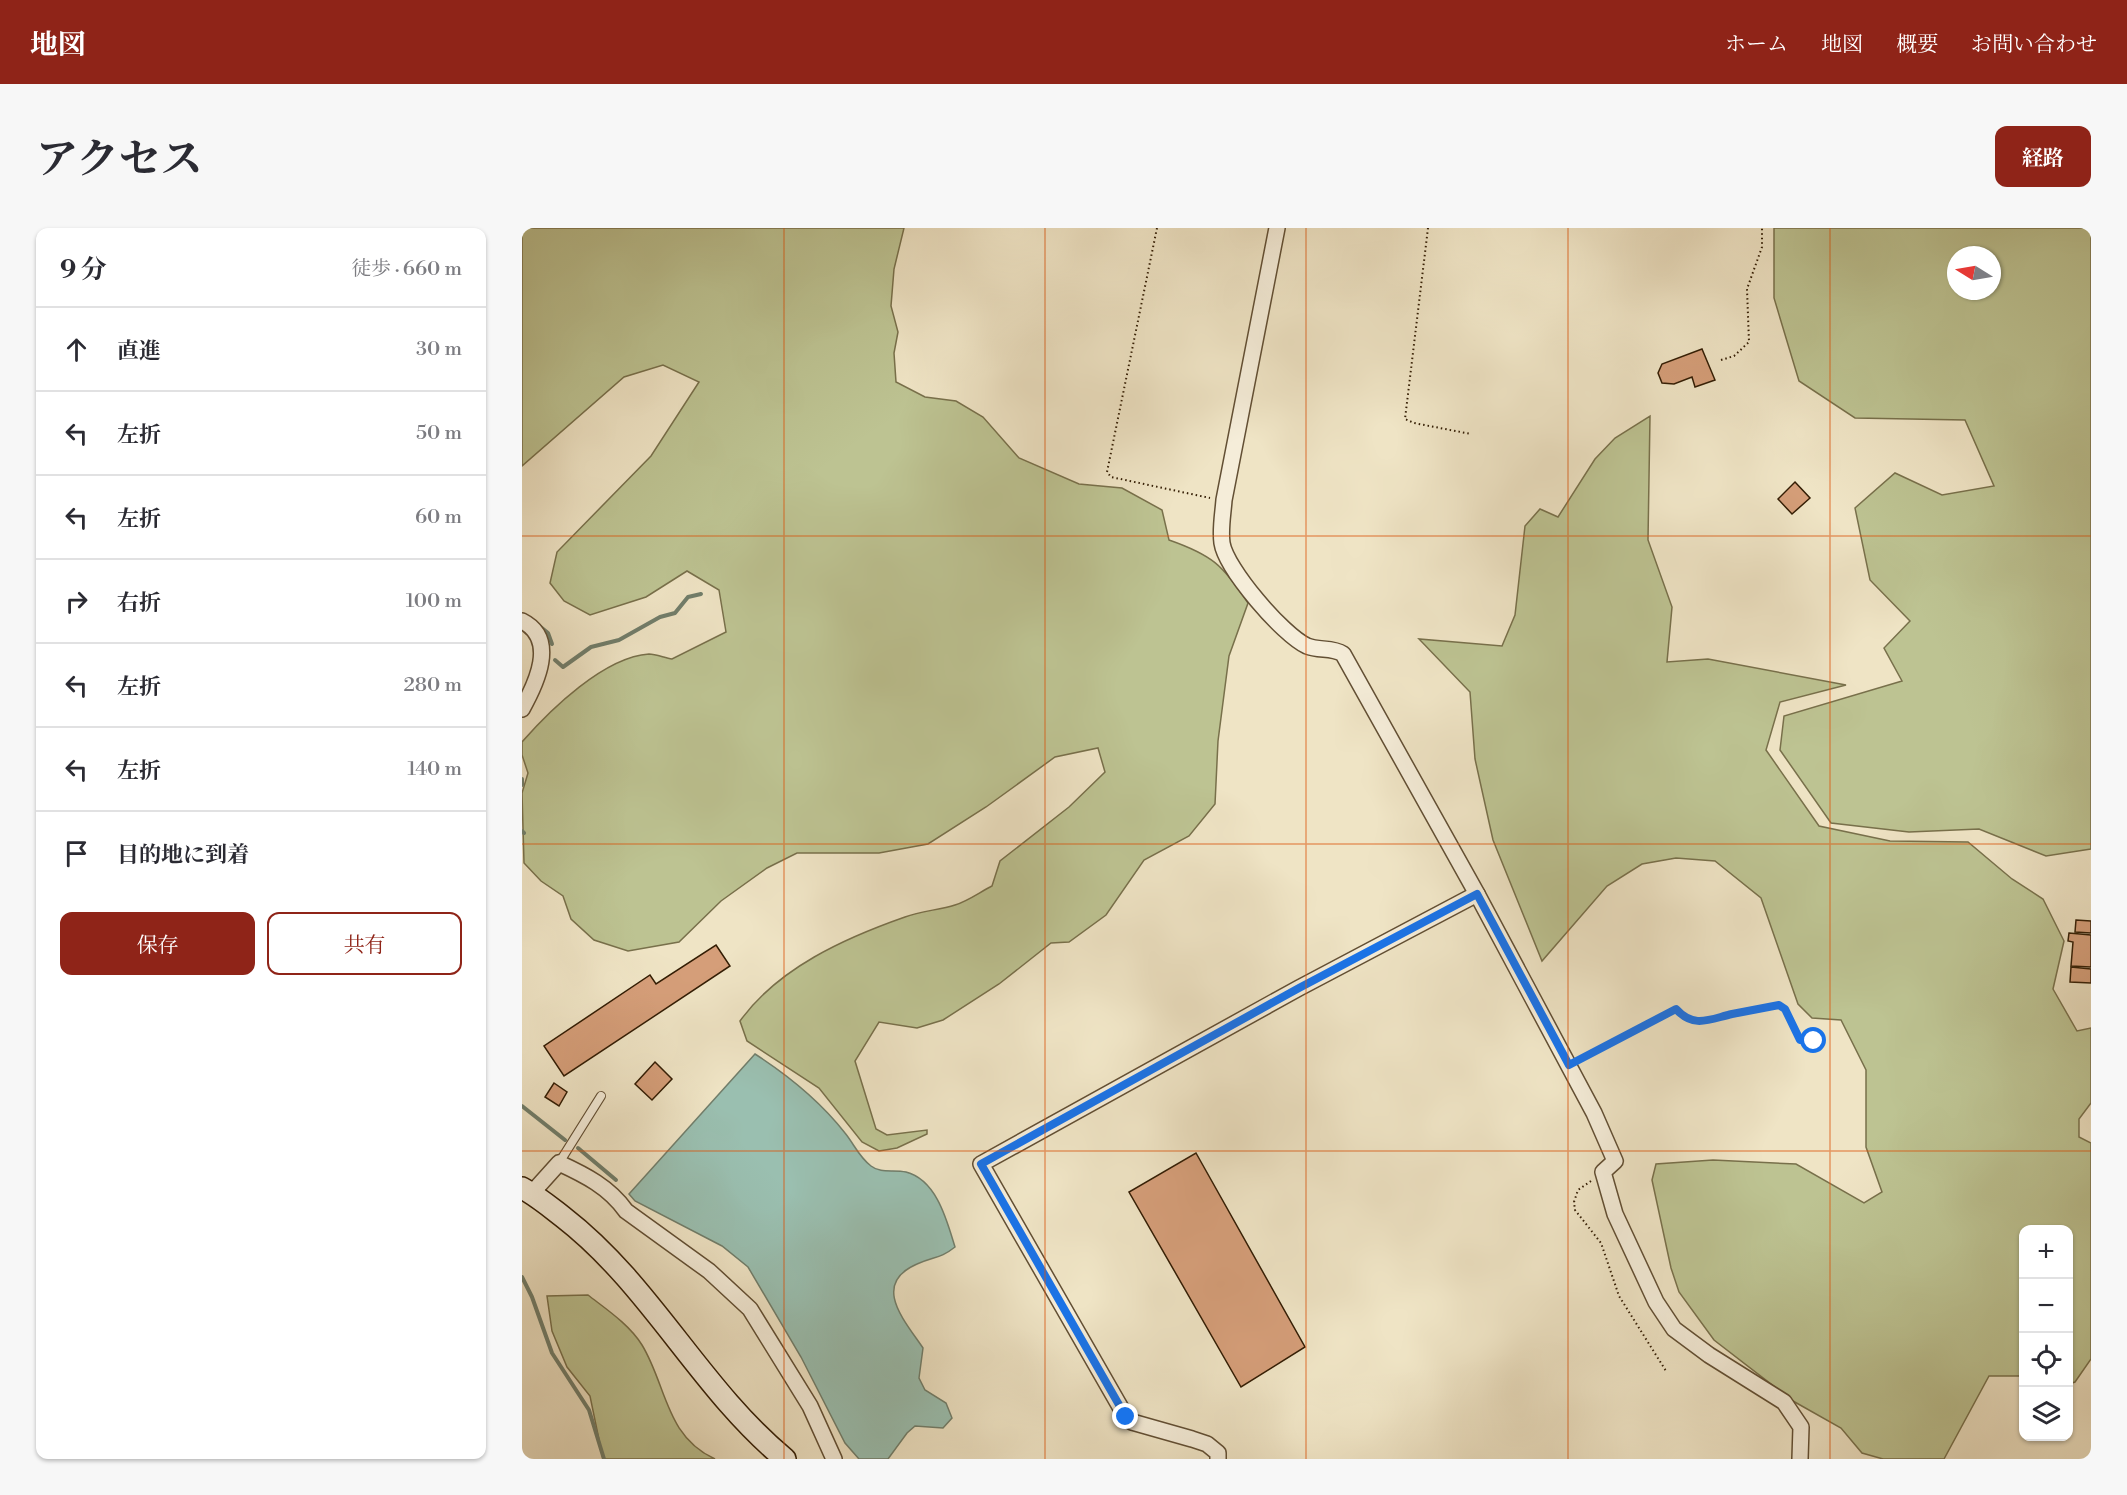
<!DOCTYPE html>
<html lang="ja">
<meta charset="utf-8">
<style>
:root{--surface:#fff;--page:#f7f7f7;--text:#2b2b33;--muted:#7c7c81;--line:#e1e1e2;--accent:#8f2418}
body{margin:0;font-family:"Libre Bodoni","Noto Serif JP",serif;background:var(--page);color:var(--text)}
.controls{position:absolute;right:18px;bottom:18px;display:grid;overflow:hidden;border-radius:12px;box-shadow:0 2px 4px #0004}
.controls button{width:54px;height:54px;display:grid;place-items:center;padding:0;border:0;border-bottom:2px solid var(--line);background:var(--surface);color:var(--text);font:30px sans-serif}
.compass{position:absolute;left:1425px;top:18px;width:54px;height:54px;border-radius:50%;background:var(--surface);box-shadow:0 2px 4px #0004;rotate:281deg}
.stop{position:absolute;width:18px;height:18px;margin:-14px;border:4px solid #1a73e8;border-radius:50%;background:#fff}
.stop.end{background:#1a73e8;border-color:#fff;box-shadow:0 2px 6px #0008}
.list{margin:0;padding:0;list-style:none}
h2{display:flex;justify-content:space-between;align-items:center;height:78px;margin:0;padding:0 24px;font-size:26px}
h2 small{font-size:20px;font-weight:400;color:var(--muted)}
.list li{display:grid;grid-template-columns:39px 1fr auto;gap:18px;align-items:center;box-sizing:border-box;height:84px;padding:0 24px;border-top:2px solid var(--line)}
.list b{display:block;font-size:22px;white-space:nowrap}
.list em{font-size:20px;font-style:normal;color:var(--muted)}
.actions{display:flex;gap:12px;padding:18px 24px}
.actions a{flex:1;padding:14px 0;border:2px solid var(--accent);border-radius:12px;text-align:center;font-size:21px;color:var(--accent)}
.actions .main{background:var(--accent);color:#fff}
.icon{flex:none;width:33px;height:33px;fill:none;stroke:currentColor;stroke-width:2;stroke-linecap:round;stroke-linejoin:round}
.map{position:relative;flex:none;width:1569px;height:1231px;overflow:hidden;border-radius:12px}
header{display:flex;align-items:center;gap:36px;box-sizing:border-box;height:84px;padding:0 30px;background:var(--accent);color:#fff}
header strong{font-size:28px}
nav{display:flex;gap:33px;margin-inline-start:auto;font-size:21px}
.intro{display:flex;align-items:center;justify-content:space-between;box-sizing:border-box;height:144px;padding:0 36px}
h1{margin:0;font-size:42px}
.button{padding:15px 27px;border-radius:12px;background:var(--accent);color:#fff;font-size:21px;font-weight:700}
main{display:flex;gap:36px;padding:0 36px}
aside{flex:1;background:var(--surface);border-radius:12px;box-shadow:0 2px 4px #0004}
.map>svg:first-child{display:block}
.green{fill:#bdc392;stroke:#78704b;stroke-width:1.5;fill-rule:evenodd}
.water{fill:#9abfb0;stroke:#717e6b;stroke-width:1.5}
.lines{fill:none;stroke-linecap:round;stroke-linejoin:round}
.stream{stroke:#717e6b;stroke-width:4}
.building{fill:#d59e79;stroke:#331d04;stroke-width:1.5}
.lane-casing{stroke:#624f34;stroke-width:10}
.street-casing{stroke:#624f34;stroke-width:18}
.secondary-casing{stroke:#331d04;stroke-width:24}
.path{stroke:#331d04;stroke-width:2;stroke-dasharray:1.5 3;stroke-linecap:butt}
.lane{stroke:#f5edd9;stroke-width:8}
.street{stroke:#f5edd9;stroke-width:15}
.secondary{stroke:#f5edd9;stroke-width:21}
.route{stroke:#1a73e8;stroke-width:8}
.grid{fill:none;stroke:#df560c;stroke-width:1.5;stroke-opacity:0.55}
</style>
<header>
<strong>地図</strong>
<nav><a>ホーム</a><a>地図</a><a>概要</a><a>お問い合わせ</a></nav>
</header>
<div class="intro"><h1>アクセス</h1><a class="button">経路</a></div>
<main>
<aside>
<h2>9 分<small>徒歩 · 660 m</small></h2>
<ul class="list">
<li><svg class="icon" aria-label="ahead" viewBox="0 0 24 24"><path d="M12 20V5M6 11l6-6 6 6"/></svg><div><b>直進</b></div><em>30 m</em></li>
<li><svg class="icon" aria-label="left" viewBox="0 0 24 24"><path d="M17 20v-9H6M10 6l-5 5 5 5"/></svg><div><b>左折</b></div><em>50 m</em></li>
<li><svg class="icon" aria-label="left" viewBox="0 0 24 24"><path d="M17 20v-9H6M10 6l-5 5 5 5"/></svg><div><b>左折</b></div><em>60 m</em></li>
<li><svg class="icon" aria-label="right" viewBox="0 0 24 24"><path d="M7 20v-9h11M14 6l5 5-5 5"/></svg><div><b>右折</b></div><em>100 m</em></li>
<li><svg class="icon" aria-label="left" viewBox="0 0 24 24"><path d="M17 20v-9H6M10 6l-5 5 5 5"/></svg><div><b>左折</b></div><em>280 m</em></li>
<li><svg class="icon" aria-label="left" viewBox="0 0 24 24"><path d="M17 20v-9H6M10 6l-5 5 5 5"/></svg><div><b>左折</b></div><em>140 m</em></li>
<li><svg class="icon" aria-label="arrive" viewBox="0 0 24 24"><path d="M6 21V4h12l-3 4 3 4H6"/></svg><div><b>目的地に到着</b></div></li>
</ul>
<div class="actions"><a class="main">保存</a><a>共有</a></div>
</aside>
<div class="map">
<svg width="1569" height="1231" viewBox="0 0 1569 1231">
<rect width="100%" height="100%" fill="#efe4c5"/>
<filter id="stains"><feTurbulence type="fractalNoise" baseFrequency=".00333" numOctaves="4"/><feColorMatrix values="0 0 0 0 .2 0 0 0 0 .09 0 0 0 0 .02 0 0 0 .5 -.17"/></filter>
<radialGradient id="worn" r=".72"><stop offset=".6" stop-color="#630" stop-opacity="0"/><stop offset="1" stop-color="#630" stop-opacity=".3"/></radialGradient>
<g class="green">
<path d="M0 0H382L372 41 369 78 376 104 372 125 374 154 403 169 434 173 461 189 497 230 557 256 600 260 640 282 647 312C690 327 701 337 726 375L707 428 696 513 693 576 667 608 622 632 584 687 547 714 529 715 477 756 421 792 395 800 357 794 333 833 354 901 365 907 405 902V906L375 920 357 923 340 914 297 860 225 813 218 793C256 740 323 710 383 689 399 683 417 682 433 677 446 673 458 664 470 658L478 633 547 579 583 544 576 520 533 529 464 579 406 616 357 625H275L245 640 199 673 157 714 106 723 72 712 49 691 41 668 19 653 2 635 0 565 6 545 0 527V514C28 482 82 429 127 426 134 426 143 430 150 431L204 404 197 362 165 343 124 369 68 387 42 373 28 355 35 324 129 228 177 154 141 137 102 149 0 238Z"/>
<path d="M1252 0H1569V621L1524 628 1457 601 1387 604 1309 595 1258 522 1262 488 1380 453 1362 420 1388 393 1348 352 1333 280 1373 245 1420 267 1472 258 1443 192 1333 190 1277 153 1252 70ZM1434 27H1470V63H1434Z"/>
<polygon points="1128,188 1126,312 1150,379 1145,434 1186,431 1324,457 1258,474 1244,522 1297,598 1368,613 1446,614 1490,651 1521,671 1542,713 1531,761 1555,803 1569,800 1569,875 1557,891 1557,909 1569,915 1569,1131 1553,1154 1547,1156 1546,1002 1502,1002 1501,1148 1467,1148 1422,1231 1361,1231 1340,1225 1319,1200 1271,1173 1192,1112 1157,1064 1149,1040 1130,952 1134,936 1191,932 1274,936 1342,975 1360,964 1344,919 1344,842 1319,792 1290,790 1276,776 1239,670 1193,633 1154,630 1120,636 1085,658 1020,733 971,612 953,531 948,464 897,411 980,418 993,387 1003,298 1018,281 1036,289 1073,231 1093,210"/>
<path d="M66 1067C84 1081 108 1097 120 1117 145 1158 143 1208 193 1231H81L68 1168 45 1139 30 1103 25 1068Z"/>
</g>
<path class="water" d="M233 826C267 848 298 873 323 905 332 916 337 929 349 938 359 946 372 941 384 944 415 952 425 993 433 1019 418 1031 412 1028 395 1036 349 1056 382 1092 401 1120L397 1150 403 1162 424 1175 430 1190 421 1200 393 1198 385 1205 366 1231H337L323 1215 279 1129 226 1039 200 1018 113 973 107 966Z"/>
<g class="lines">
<g class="stream">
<polyline points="15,396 26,405 30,416"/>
<polyline points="33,432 41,439 69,419 97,412 138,389 153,385 166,369 179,366"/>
<polyline points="0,551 0,557"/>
<polyline points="0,603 2,605"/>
<polyline points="0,878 43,912"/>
<polyline points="56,920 94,952"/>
<polyline points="0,1049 10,1069 30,1125 67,1182 82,1231"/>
</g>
</g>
<g class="building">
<polygon points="1180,121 1193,152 1173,159 1170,149 1152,156 1140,155 1136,145 1140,136"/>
<polygon points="1273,254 1288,270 1270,286 1256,271"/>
<polygon points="1554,692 1569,693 1569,705 1553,704"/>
<polygon points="1547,705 1569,707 1569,739 1549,738 1551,714 1546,713"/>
<polygon points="194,717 208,738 42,848 22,818 128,747 134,756"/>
<polygon points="1549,739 1569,741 1569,755 1548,754"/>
<polygon points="133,834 150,851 130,872 113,856"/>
<polygon points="32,855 45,864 37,878 23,869"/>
<polygon points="674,925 783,1119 719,1159 607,964"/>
</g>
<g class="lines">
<defs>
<polyline id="lane" points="37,935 79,868"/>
<g id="street">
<path d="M755 0 702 272C701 286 698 301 700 315 704 341 761 407 785 418 797 423 810 419 821 426L955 666 1072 885 1093 933 1081 944 1093 986 1134 1074 1152 1101 1187 1127 1262 1174 1279 1199 1278 1231"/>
<path d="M0 393C36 411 14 456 0 481"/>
<path d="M10 965 37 935C63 947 87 959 104 983L187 1043 228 1081 288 1178 312 1231"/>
<polyline points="696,1231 696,1225 685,1216 670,1211 610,1194 604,1189 459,936 777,760 955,666"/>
</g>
<path id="secondary" d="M0 960C15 968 28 979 41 989 129 1057 178 1161 263 1231"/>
</defs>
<use href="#lane" class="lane-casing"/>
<use href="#street" class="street-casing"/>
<use href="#secondary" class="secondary-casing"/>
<g class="path">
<polyline points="635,0 585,244 589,249 688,270"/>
<polyline points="906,0 883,191 892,195 949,206"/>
<polyline points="1199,132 1212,128 1227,114 1225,61 1240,19 1240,0"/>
<path d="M1060 830 1154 781C1174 803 1186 791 1210 786 1225 783 1241 780 1257 777L1263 781 1278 811 1292 813 1300 809"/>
<polyline points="1069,953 1056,962 1052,974 1053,982 1079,1015 1097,1068 1144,1143"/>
</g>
<use href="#lane" class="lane"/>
<use href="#street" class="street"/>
<use href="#secondary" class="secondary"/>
</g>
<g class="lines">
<path class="route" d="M604 1189 459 936 777 760 955 666 1047 837 1154 781C1172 801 1188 791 1210 786 1225 783 1241 780 1257 777L1263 781 1278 812 1292 813"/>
</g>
<path class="grid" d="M262 0V1231M523 0V1231M784 0V1231M1046 0V1231M1308 0V1231M0 308H1569M0 616H1569M0 923H1569"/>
<rect width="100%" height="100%" filter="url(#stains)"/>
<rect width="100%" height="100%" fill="url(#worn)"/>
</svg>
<div class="controls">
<button>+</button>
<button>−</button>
<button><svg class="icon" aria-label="locate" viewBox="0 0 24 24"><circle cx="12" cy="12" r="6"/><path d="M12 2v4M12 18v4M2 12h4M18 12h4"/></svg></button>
<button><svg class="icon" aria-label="layers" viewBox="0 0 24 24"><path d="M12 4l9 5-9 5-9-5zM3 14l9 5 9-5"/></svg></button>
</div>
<svg class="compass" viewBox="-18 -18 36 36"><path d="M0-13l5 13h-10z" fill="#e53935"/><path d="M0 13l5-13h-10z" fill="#7c7c81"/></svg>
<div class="stop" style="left:1292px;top:813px"></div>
<div class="stop end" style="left:604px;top:1189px"></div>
</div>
</main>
